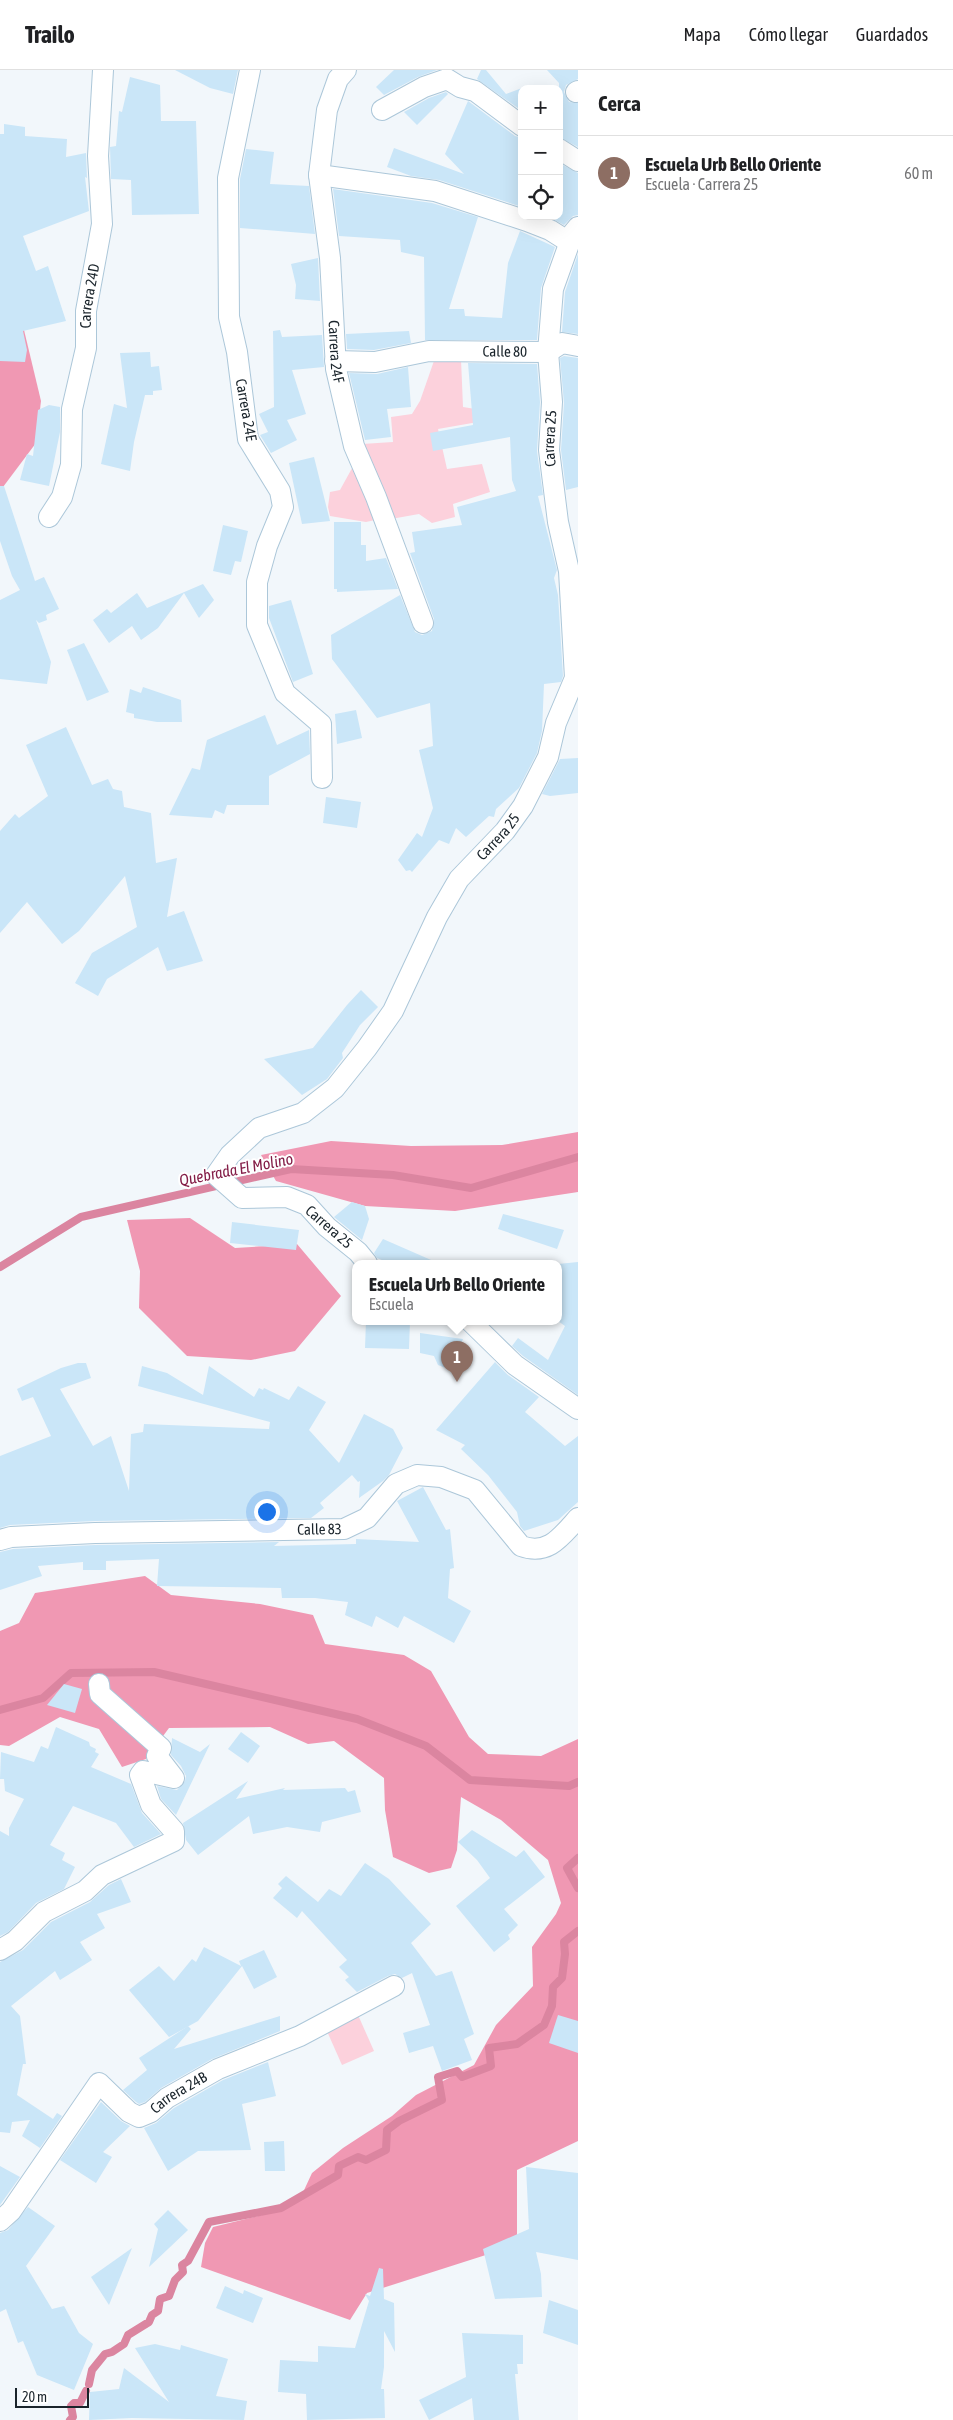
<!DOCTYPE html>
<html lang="es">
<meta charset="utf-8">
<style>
:root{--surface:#fff;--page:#f6f6f6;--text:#202124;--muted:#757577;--line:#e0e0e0;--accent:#0b8043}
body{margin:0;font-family:"Asap Condensed",sans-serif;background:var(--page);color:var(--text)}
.controls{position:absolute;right:15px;top:15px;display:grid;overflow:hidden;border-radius:10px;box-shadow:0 5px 20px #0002}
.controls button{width:45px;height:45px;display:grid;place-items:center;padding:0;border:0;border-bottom:1px solid var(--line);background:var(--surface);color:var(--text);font:25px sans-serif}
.scale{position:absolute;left:15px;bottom:12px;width:74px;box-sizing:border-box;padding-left:5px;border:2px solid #1a242b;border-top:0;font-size:14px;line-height:18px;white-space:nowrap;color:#1a242b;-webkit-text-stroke:4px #fff;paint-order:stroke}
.you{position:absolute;left:266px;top:1441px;width:18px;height:18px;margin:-12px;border:4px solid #fff;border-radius:50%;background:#1a73e8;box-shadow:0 0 0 8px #1a73e833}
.badge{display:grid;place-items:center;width:32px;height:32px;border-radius:50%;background:var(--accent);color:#fff;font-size:16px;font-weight:700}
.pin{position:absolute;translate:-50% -41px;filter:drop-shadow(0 1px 2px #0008)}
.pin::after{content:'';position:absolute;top:26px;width:18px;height:15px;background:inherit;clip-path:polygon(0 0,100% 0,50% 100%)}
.popup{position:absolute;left:352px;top:1190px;width:210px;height:65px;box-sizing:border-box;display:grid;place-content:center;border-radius:10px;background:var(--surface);filter:drop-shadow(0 1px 4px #0005);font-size:16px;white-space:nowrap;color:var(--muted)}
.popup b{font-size:19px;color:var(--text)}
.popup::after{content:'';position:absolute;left:50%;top:100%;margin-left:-10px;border:10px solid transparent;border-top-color:var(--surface)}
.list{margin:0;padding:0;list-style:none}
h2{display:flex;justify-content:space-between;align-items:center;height:65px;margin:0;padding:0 20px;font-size:21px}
h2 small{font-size:16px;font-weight:400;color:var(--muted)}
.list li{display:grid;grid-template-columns:32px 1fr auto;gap:15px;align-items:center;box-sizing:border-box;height:75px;padding:0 20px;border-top:1px solid var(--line)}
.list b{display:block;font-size:19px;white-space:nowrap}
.list p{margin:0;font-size:16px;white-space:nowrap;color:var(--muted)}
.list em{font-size:16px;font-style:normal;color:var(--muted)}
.icon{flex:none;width:28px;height:28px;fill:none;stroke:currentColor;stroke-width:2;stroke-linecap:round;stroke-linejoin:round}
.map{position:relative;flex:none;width:578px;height:2350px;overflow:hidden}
header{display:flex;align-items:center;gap:30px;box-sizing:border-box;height:70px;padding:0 25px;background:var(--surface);border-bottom:1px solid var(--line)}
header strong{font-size:24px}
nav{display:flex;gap:28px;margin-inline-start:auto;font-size:18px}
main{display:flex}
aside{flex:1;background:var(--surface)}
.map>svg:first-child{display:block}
.green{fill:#fcd1dc}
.forest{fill:#f098b3}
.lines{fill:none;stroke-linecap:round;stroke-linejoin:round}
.stream{stroke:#db85a0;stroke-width:8}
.building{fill:#cae6f8}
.minor-casing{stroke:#acc7d9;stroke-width:22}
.minor{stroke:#fff;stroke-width:20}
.labels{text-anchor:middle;stroke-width:4;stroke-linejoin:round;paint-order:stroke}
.street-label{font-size:15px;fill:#1a242b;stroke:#fff}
.water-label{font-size:16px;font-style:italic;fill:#831d47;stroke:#fff}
</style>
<header>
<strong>Trailo</strong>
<nav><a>Mapa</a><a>Cómo llegar</a><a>Guardados</a></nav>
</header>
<main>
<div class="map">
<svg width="578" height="2350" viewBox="0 0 578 2350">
<rect width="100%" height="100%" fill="#f2f7fb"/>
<g class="green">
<polygon points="435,288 461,289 463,337 488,341 478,352 438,359 447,399 482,394 490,422 453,434 455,447 432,453 419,444 391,449 362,374 393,372 391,347 412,344 420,331"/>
<polygon points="356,391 380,449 366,452 330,446 328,437 330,422 340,420"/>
<polygon points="358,1945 374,1981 342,1995 326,1959"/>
</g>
<g class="forest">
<polygon points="0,213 24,260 41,331 36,373 3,417 0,416"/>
<polygon points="578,1062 578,1122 455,1141 365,1136 276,1111 261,1085 331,1071 411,1076 502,1075"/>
<polygon points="190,1148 235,1178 297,1174 341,1226 295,1281 251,1290 187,1286 139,1238 140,1201 127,1150"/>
<polygon points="145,1506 171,1525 260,1534 313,1545 325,1574 404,1585 431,1601 469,1667 488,1684 541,1686 578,1669 578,2071 517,2100 517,2175 367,2223 350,2250 201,2197 205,2173 213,2157 275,2142 299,2131 312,2103 343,2078 392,2046 416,2025 474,1995 496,1955 533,1916 532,1877 556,1844 561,1833 548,1790 501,1750 461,1727 457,1780 451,1798 429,1803 393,1787 385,1740 384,1708 334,1671 308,1674 270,1657 169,1658 146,1689 122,1697 99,1659 60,1647 9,1676 0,1675 0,1561 19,1553 35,1523"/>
</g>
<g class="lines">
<g class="stream">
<polyline points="0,1197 81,1147 291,1099 393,1105 471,1118 578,1087"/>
<polyline points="0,1640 43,1628 71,1603 154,1602 357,1649 426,1676 470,1710 569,1716 578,1712"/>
<polyline points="578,1788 567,1798 578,1818"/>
<polyline points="89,2314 92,2300 105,2284 112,2282 124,2274 128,2265 149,2252 152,2245 158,2241 160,2229 169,2226 175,2210 183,2202 182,2195 188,2191 209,2152 281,2138 338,2105 339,2096 358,2087 366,2090 386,2080 387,2060 399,2051 442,2030 438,2007 457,2001 462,2007 491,1996 489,1978 517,1974 544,1955 552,1936 553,1917 562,1908 565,1884 564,1872 578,1861"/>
<polyline points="70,2350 73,2347 71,2336 74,2333 80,2333 86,2321"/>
</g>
</g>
<g class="building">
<polygon points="175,0 238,0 233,24 210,18"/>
<polygon points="394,0 437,0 418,7 384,25 376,17"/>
<polygon points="481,0 486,0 506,24 522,18 522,41 477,9"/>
<polygon points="547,0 578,0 578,9 566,15 564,22 569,32 578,33 578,77 559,67 559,13"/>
<polygon points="130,7 160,15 161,51 196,51 199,144 132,145 131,110 111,109 110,77 116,76 119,41 122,42"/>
<polygon points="446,22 448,24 417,55 404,42 429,28"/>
<polygon points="468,31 515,66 522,68 522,137 439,110 411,106 387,97 394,78 464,104 445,84"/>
<polygon points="4,54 25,57 25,66 67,69 66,87 86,83 87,108 85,107 89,141 23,166 36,201 48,196 66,251 23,261 27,280 25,292 0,291 0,64 4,64"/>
<polygon points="246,79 274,82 270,114 309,116 315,164 240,158 240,109"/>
<polygon points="559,93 578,103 578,145 573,146 564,155 547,146 559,146"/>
<polygon points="333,119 432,133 478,147 449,239 464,239 465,246 502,248 508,193 520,161 555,177 541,218 537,270 425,270 424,187 401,182 400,170 339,166"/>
<polygon points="578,184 578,264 562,262 565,222"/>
<polygon points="318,188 320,231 295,229 296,215 291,194"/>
<polygon points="280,260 282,267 322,265 324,297 292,300 306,344 287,350 297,370 271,383 260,365 268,362 259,344 274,337 273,261"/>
<polygon points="409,261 411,273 374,280 347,279 346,264"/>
<polygon points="150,282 151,297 159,296 162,320 153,321 153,325 145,325 134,372 130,401 101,394 114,334 127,338 120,283"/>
<polygon points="564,286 578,288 578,417 566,420 561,380 564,333 560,288"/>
<polygon points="468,293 537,294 540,332 537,381 543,425 538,426 557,500 554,508 558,525 563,606 561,612 544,614 542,661 537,683 519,718 496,739 494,747 489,746 466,767 456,758 449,774 439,770 412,802 410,800 406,801 398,790 417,763 422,767 433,738 419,680 433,676 430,633 377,648 332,589 331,565 400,525 415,562 422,565 432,561 434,549 410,483 415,482 412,462 462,455 457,437 516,421 512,410 510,367 433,381 430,363 473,355"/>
<polygon points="408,297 411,337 387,339 391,367 365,370 349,303 377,304"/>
<polygon points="49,335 60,337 60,362 49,416 20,410 27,384 33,386 38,340"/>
<polygon points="314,387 330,451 302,454 289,393"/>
<polygon points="0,416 4,416 35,511 44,507 59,539 46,545 47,550 39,553 36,550 51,592 47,614 0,609 0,530 20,520 12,506 0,471"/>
<polygon points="334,452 361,452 361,475 366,475 366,491 386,488 398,519 337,522 337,519 334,519"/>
<polygon points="223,455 248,461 241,492 235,491 231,505 213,501"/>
<polygon points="203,514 214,530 199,548 184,523 158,558 141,570 132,556 109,573 93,550 107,539 111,543 137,523 147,538"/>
<polygon points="291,530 313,604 293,612 269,548 269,536"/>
<polygon points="84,573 109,622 87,631 67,580"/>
<polygon points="143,617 181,630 182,652 157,652 134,648 134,644 126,642 130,619 141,623"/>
<polygon points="356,640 362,668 337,674 335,644"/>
<polygon points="265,645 277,675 309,660 310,684 269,706 269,735 227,735 224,744 215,740 212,748 169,745 192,698 200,700 207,670"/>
<polygon points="66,657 92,715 108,709 113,719 122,721 124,737 151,743 156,793 177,788 167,847 184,841 203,891 167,901 158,877 107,909 98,926 75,913 92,883 137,857 125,806 79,861 62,874 27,832 0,863 0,761 15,744 19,748 48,726 26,675"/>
<polygon points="578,688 578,723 550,726 542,724 560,689"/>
<polygon points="326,727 361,732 357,758 323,753"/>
<polygon points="361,920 378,937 360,955 342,983 343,988 327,1009 302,1025 264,989 313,978 347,935"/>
<polygon points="352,1132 365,1136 369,1149 362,1170 334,1147"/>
<polygon points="503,1144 564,1160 557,1179 498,1159"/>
<polygon points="232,1152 299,1160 296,1180 230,1173"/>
<polygon points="383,1169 438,1193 389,1193 377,1188 374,1183"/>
<polygon points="578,1192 578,1325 523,1286 512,1276 518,1268 548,1290 565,1256 558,1251 558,1194"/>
<polygon points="366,1251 410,1251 409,1279 365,1278"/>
<polygon points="420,1263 463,1269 451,1300 438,1295 434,1286 420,1283"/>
<polygon points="495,1292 508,1305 539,1327 525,1342 565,1376 578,1366 578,1432 558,1450 524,1461 520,1456 517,1442 488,1405 461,1379 465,1375 436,1360"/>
<polygon points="78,1293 86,1293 91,1308 60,1319 93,1376 111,1366 129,1421 131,1364 143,1362 144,1354 269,1359 270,1352 138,1316 142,1296 167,1303 203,1325 209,1296 254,1327 259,1318 263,1320 264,1318 289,1330 298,1316 326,1332 309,1360 339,1393 364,1344 393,1359 403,1378 389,1405 383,1411 359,1428 360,1411 358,1412 352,1405 320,1433 324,1438 311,1448 95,1451 10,1455 0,1458 0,1386 51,1366 33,1327 22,1331 17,1319 61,1298"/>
<polygon points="423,1417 446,1460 450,1459 454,1498 450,1499 448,1528 471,1541 454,1573 404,1546 398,1558 376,1546 372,1557 345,1545 348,1532 315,1528 282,1528 281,1518 157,1516 159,1489 106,1491 106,1500 83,1500 83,1492 38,1496 42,1506 0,1520 0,1482 13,1479 95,1475 279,1472 274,1476 356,1474 356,1469 419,1472 397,1431"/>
<polygon points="64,1614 82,1619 75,1643 47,1635"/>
<polygon points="56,1657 89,1672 90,1676 96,1679 95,1682 99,1684 91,1697 131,1714 142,1743 161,1764 134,1777 116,1753 73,1736 50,1775 65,1783 62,1790 75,1797 64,1819 36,1833 8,1862 0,1866 0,1761 9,1766 9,1758 24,1729 5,1721 4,1709 0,1709 1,1682 34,1692 41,1676 48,1679"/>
<polygon points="241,1662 260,1676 248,1693 228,1679"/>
<polygon points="172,1668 200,1682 210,1674 176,1745 161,1729 157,1716 177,1720 185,1711 186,1706 181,1696 171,1685"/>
<polygon points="248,1711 236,1729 285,1718 283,1720 345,1718 348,1722 355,1720 361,1742 322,1752 320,1762 287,1757 253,1764 249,1746 198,1785 186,1770 183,1753"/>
<polygon points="472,1760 516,1787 524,1780 545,1807 504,1839 518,1855 508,1865 510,1869 494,1882 456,1836 490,1808 477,1790 458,1772"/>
<polygon points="365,1793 389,1809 431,1854 411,1873 436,1906 452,1901 474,1964 464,1969 472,1990 442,2001 433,1976 409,1983 403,1963 430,1955 412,1903 402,1908 395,1904 388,1906 357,1922 345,1910 349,1907 339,1897 347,1890 302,1841 297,1848 273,1828 282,1818 278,1814 286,1806 318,1832 329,1819 341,1826"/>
<polygon points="121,1809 131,1832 97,1844 105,1858 80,1872 92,1890 60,1910 55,1901 11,1936 20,1946 26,1994 23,1994 17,2025 53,2049 57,2043 62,2046 40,2078 22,2066 30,2050 12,2052 10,2063 0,2062 0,1892 23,1880 51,1852 90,1832 109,1815"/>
<polygon points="204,1877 241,1896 239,1891 264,1880 277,1907 254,1919 242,1896 198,1951 169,1967 129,1920 159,1896 174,1911 192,1889 196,1892"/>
<polygon points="558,1945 578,1951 578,1983 549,1973"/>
<polygon points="280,1946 280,1961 212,1989 161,2018 145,2032 139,2034 136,2032 123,2020 147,2000 139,1988 188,1956 191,1959 174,1979"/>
<polygon points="268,1992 276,2026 242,2034 251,2080 198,2081 168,2101 144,2058 156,2053 174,2038 223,2010"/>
<polygon points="101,2032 121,2051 130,2056 103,2082 112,2087 96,2113 60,2090"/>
<polygon points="284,2071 285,2101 265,2101 264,2072"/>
<polygon points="0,2096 20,2107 0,2135"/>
<polygon points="526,2097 578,2103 578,2190 536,2182 541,2204 542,2227 495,2229 483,2179 529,2159"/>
<polygon points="28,2137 55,2156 26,2196 52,2239 64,2236 79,2263 93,2274 74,2320 37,2305 23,2271 18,2273 6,2239 0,2242 0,2163 8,2160"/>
<polygon points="168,2140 188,2160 149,2197 158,2159 154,2154"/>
<polygon points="132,2178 109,2235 91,2207"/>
<polygon points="379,2198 383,2199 384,2229 394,2233 395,2282 384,2261 384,2297 381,2319 384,2319 385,2348 307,2350 306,2324 278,2322 280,2290 318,2292 318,2276 355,2278 369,2231 365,2224 370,2226"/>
<polygon points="225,2216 243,2224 244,2220 263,2228 253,2253 216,2238"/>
<polygon points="549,2230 578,2240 578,2275 543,2263"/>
<polygon points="462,2263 523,2265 523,2294 517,2294 518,2304 515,2304 519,2350 474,2350 472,2328 429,2350 419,2330 466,2307"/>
<polygon points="155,2274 180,2280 181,2275 228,2289 216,2326 247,2331 244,2350 132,2348 89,2350 90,2322 119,2319 124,2298 169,2332 135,2278"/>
</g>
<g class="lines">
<defs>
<g id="minor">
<polyline points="250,0 228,108 229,247 237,282 248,369 280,421 283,437 267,476 257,512 257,555 285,623 321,654 322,708"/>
<path id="s1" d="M346 0 338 9 327 40 319 105 330 188 336 299 354 376 376 427 423 553"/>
<polyline points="576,22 578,21"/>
<polyline points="382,40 424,17 447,9 460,17 475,21 522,56"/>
<polyline points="559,79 578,91"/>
<polyline points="319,105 435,121 527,151 550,160 569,172"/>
<path id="s2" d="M335 291 375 292 429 281 548 282 562 273 578 276"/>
<path id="s3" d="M49 447 62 427 71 395 72 339 86 278V241L102 154 98 86 103 0"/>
<path id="s4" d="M367 1193 358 1182 327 1157 307 1135 287 1127 242 1128 216 1105 230 1085 259 1058 303 1043 335 1018 367 978 393 941 437 847 459 809 505 761 523 736 548 687 556 653 575 608 569 501 558 452 549 380 552 332 548 282 553 219 573 163 578 157"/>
<polyline points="470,1251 515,1295 578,1339"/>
<path id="s5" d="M0 1470 11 1467 95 1463 344 1459 367 1448 396 1414 417 1405 441 1407 475 1420 521 1476C548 1486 561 1467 578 1448"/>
<polyline points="0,1880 15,1871 44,1842 85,1821 102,1805 174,1771 174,1761 151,1735 140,1705 143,1701 174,1708 157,1686 161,1678 100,1624 99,1614"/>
<path id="s6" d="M0 2151 11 2141 99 2013 129 2042 139 2047 151 2042 167 2028 218 1999 300 1966 394 1916"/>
</g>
</defs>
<use href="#minor" class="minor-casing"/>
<use href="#minor" class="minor"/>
</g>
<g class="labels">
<g class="street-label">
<text dy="5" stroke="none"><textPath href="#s3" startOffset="228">Carrera 24D</textPath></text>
<text dy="5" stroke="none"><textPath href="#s1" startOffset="288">Carrera 24F</textPath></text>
<text dy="5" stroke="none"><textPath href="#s2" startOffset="171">Calle 80</textPath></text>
<text transform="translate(246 340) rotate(80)" y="5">Carrera 24E</text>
<text dy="5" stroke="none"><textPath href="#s4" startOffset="1058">Carrera 25</textPath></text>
<text dy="5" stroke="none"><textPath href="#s4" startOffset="638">Carrera 25</textPath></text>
<text transform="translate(329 1157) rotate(41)" y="5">Carrera 25</text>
<text dy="5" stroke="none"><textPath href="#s5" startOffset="320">Calle 83</textPath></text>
<text dy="5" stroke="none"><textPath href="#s6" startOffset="270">Carrera 24B</textPath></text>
</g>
<g class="water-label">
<text transform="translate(236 1099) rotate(-11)" y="6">Quebrada El Molino</text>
</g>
</g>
</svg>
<div class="controls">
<button>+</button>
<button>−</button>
<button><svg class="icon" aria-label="locate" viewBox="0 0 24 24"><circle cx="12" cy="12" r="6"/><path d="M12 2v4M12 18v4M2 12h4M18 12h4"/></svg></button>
</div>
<div class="scale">20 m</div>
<div class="you"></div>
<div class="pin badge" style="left:457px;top:1312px;background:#8d6e63">1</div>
<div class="popup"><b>Escuela Urb Bello Oriente</b>Escuela</div>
</div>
<aside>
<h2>Cerca<small></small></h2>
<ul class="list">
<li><span class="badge" style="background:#8d6e63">1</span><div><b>Escuela Urb Bello Oriente</b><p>Escuela · Carrera 25</p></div><em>60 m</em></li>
</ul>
</aside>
</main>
